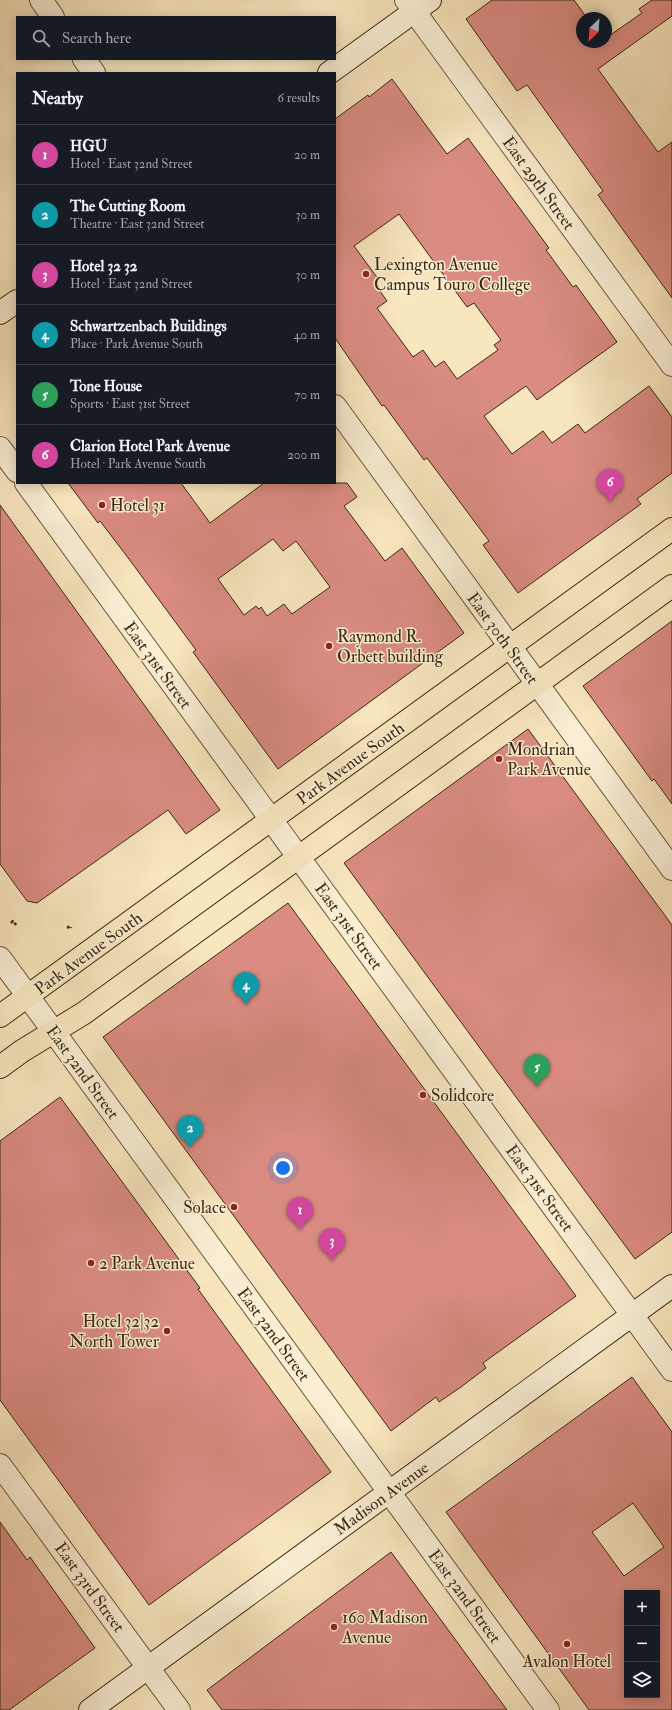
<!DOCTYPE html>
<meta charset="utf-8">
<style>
:root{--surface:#171b24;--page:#20242c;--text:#f1f3f6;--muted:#9ea1a6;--line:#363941;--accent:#c59692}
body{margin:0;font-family:"IM FELL Double Pica",serif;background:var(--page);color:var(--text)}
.controls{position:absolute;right:12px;bottom:12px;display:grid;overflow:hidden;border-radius:0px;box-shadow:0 2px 10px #0003}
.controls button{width:36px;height:36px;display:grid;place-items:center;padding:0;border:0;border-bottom:1px solid var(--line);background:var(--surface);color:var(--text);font:20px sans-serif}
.compass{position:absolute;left:576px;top:12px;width:36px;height:36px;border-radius:50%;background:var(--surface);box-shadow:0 2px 10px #0003;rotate:205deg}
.you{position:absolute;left:283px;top:1168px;width:14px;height:14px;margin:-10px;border:3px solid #fff;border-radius:50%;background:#1a73e8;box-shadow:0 0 0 6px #1a73e833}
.badge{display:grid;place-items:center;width:26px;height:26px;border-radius:50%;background:var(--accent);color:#fff;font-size:13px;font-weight:700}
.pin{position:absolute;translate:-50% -33px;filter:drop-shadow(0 1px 2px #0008)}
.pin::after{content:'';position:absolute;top:21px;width:14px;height:12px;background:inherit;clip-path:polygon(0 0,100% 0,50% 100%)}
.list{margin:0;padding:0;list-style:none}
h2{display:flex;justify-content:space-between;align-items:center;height:52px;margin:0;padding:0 16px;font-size:17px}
h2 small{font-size:13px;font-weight:400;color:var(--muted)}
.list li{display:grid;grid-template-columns:26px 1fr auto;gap:12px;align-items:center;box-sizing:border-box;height:60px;padding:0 16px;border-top:1px solid var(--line)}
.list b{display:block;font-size:15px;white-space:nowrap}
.list p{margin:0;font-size:13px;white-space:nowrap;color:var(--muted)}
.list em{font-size:13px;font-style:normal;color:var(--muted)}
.icon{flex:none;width:22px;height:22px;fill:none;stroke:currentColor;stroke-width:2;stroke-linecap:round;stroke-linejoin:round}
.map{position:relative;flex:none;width:672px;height:1710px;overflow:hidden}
.search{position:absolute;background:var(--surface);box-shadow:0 2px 10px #0003;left:16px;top:16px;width:320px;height:44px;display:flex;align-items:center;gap:10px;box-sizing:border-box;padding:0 14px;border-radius:0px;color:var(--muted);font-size:15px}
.panel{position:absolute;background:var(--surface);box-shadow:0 2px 10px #0003;left:16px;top:72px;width:320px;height:412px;border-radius:0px}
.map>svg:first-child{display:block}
.building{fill:#da8c82;stroke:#3b290f;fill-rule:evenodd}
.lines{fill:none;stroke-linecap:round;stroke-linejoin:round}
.minor-casing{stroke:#6a583b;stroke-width:24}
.tertiary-casing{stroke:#6a583b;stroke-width:24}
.secondary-casing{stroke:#3b290f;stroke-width:24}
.primary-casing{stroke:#3b290f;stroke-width:24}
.path{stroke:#3b290f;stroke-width:2.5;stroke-dasharray:3 2;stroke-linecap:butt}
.minor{stroke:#faefd5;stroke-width:22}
.tertiary{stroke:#faefd5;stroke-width:22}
.secondary{stroke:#faefd5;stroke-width:22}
.primary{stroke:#f8e6bf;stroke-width:22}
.poi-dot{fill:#8f2418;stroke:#faefd5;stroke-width:1.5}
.labels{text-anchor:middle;stroke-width:3;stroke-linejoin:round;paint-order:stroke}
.street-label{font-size:17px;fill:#3b290f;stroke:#faefd5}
.poi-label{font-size:17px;fill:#3b290f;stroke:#faefd5;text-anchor:start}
</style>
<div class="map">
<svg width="672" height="1710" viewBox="0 0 672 1710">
<rect width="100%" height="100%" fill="#f8e6bf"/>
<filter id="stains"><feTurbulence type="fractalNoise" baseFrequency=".005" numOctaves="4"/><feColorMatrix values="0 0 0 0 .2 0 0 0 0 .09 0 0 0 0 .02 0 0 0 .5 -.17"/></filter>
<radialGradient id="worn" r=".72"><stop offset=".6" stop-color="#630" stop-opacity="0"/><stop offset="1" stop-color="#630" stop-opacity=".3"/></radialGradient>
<g class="building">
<polygon points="492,0 574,0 587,18 582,18 582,42 606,42 606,38 642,13 639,9 652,0 672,0 672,16 598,69 658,152 672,142 672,298 598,195 603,191 527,85 517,91 466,19"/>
<path d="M392 79 447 154 468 138 549 248 546 250 573 287 576 285 617 342 537 400 526 386 484 416 512 454 543 431 552 443 578 424 585 433 649 386 672 417V473L637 499 641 504 518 593 483 545 489 541 427 458 424 460 384 405 382 406 335 338V119L368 95 369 97ZM399 214 467 307 474 303 501 340 494 345 498 350 457 379 444 361 435 367 423 350 413 357 377 308 387 301 374 283 379 280 354 246Z"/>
<path d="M68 483H181L210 523 264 483H347L357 497 344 506 385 561 402 548 464 633 278 769 193 652 196 650 129 559 100 521 98 523ZM273 539 283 551 296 541 330 587 292 614 284 604 267 616 261 607 259 609 256 606 244 615 218 579Z"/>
<polygon points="0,505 220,810 186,834 168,810 37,903 27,901 0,864"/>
<polygon points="672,621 672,804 654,779 652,781 583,686"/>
<polygon points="528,729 672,925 672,1232 635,1259 344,863"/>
<polygon points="288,903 576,1296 483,1363 486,1368 461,1387 439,1402 436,1397 391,1431 103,1037"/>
<polygon points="60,1097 200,1288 198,1289 216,1314 331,1472 149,1605 0,1400 0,1141"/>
<path d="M632 1377 672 1432V1710H589L446 1512ZM633 1503 664 1547 624 1576 592 1532ZM627 1593H657V1695H627Z"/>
<polygon points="0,1522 27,1560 30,1557 95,1648 9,1710 0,1710"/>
<polygon points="391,1552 507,1710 222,1710 207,1690"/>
</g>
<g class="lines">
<defs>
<g id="minor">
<polyline points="406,0 672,365"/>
<polyline points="0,958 548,1710"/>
<polyline points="0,1465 179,1710"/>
</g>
<g id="tertiary">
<polyline points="41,0 53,17"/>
<polyline points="84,59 94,73"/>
<polyline points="335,406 672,869"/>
<polyline points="0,448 17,471"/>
<polyline points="26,483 672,1370"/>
</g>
<g id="secondary">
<polyline points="329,73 430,0"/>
<polyline points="0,313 17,301"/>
<polyline points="90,1710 672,1286"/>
</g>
<g id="primary">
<polyline points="0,1016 672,529"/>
<polyline points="0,1067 22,1051 84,1013 672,586"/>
</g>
</defs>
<use href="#minor" class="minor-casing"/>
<use href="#tertiary" class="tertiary-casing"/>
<use href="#secondary" class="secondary-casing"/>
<use href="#primary" class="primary-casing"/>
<g class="path">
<polyline points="11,923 13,921 17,926"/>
<polyline points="67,928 70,926 71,928"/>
</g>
<use href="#minor" class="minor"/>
<use href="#tertiary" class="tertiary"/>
<use href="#secondary" class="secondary"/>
<use href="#primary" class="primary"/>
</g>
<g class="poi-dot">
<circle cx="366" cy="274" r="4"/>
<circle cx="102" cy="505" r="4"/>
<circle cx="329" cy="646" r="4"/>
<circle cx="499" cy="759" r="4"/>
<circle cx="423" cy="1095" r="4"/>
<circle cx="234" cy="1207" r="4"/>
<circle cx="91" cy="1263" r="4"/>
<circle cx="167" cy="1331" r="4"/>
<circle cx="334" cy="1627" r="4"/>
<circle cx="567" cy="1644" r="4"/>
</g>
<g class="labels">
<g class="street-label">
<text transform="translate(539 183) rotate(54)" y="6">East 29th Street</text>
<text transform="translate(503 638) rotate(54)" y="6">East 30th Street</text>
<text transform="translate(158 665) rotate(54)" y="6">East 31st Street</text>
<text transform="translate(350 763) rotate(-36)" y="6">Park Avenue South</text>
<text transform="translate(349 926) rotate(54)" y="6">East 31st Street</text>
<text transform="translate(88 953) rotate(-36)" y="6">Park Avenue South</text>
<text transform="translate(83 1072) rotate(54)" y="6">East 32nd Street</text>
<text transform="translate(540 1188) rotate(54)" y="6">East 31st Street</text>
<text transform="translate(274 1334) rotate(54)" y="6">East 32nd Street</text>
<text transform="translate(381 1498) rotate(-36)" y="6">Madison Avenue</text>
<text transform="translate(90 1587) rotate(54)" y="6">East 33rd Street</text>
<text transform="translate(465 1596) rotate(54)" y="6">East 32nd Street</text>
</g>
<g class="poi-label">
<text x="374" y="270">Lexington Avenue<tspan x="374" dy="20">Campus Touro College</tspan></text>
<text x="110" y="511">Hotel 31</text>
<text x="337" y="642">Raymond R.<tspan x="337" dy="20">Orbett building</tspan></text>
<text x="507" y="755">Mondrian<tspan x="507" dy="20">Park Avenue</tspan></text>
<text x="431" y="1101">Solidcore</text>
<text x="226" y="1213" text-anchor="end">Solace</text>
<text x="99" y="1269">2 Park Avenue</text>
<text x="159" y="1327" text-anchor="end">Hotel 32|32<tspan x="159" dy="20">North Tower</tspan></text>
<text x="342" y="1623">160 Madison<tspan x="342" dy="20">Avenue</tspan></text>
<text x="567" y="1667" text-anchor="middle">Avalon Hotel</text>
</g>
</g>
<rect width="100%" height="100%" filter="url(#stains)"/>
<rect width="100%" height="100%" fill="url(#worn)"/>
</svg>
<div class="controls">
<button>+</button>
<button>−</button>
<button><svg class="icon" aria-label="layers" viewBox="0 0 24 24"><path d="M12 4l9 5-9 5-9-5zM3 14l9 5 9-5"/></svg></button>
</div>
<svg class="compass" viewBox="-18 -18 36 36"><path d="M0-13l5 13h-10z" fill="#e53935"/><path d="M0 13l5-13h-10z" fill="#9ea1a6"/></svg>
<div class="you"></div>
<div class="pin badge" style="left:300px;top:1230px;background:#d1479c">1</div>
<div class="pin badge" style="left:190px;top:1148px;background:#0f9aa8">2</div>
<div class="pin badge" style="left:332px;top:1261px;background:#d1479c">3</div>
<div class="pin badge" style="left:246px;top:1005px;background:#0f9aa8">4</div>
<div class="pin badge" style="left:537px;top:1087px;background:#2e9e5b">5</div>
<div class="pin badge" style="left:610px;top:502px;background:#d1479c">6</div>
<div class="search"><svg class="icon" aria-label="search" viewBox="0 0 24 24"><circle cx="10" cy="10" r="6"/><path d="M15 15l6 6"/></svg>Search here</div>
<section class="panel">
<h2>Nearby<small>6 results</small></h2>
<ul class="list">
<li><span class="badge" style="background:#d1479c">1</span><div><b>HGU</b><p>Hotel · East 32nd Street</p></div><em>20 m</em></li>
<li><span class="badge" style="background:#0f9aa8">2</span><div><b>The Cutting Room</b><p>Theatre · East 32nd Street</p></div><em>30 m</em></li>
<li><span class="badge" style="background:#d1479c">3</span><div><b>Hotel 32 32</b><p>Hotel · East 32nd Street</p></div><em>30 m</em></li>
<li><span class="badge" style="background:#0f9aa8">4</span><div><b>Schwartzenbach Buildings</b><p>Place · Park Avenue South</p></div><em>40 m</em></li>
<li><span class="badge" style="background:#2e9e5b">5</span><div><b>Tone House</b><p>Sports · East 31st Street</p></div><em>70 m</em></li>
<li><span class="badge" style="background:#d1479c">6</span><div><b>Clarion Hotel Park Avenue</b><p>Hotel · Park Avenue South</p></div><em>200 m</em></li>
</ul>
</section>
</div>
